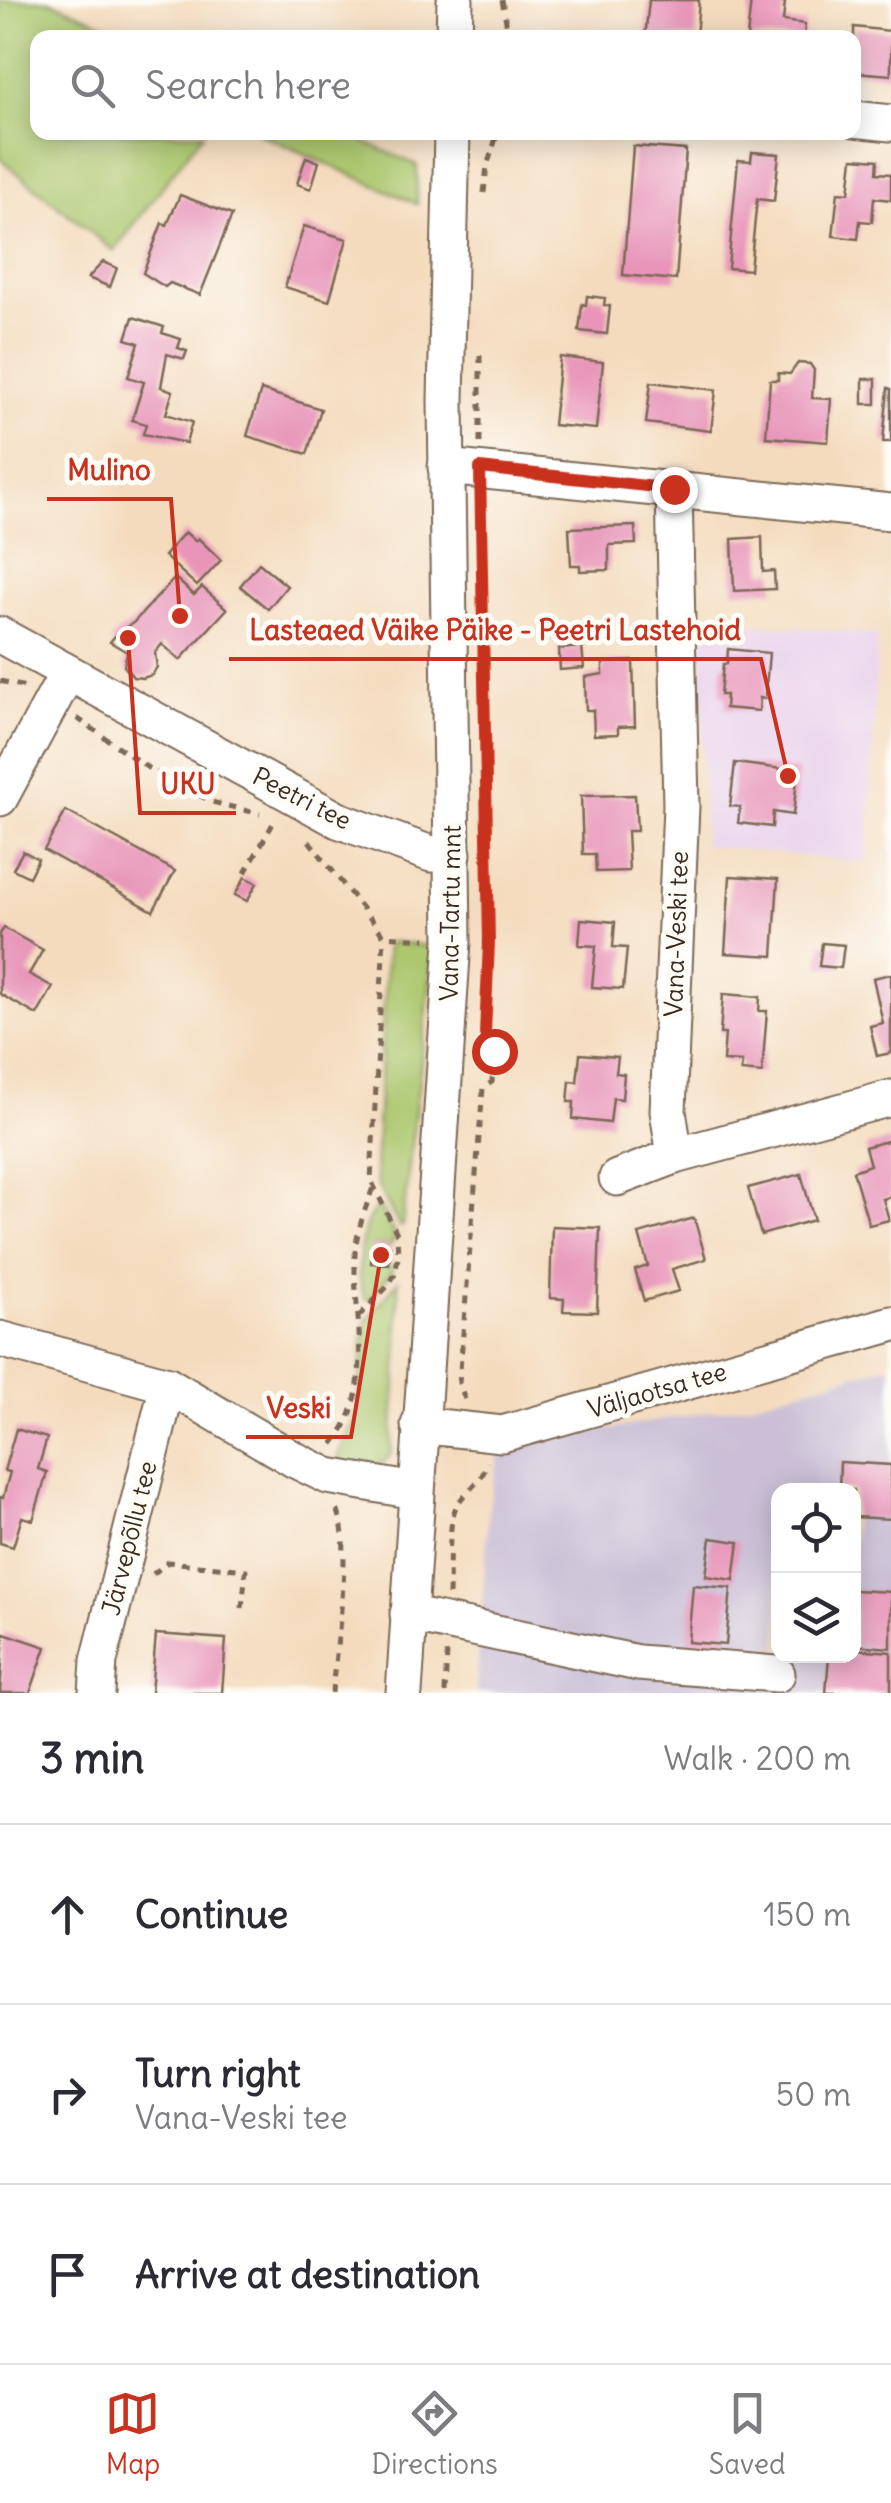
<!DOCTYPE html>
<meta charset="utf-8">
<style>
:root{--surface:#fff;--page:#f7f7f7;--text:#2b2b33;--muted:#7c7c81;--line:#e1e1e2;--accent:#c8321e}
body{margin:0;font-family:Delius,sans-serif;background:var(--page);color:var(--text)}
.controls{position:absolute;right:30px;bottom:30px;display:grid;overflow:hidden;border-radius:20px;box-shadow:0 5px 25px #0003}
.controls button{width:90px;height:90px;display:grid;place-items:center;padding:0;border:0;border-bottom:2px solid var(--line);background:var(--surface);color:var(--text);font:50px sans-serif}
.stop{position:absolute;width:30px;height:30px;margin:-22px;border:8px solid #c8321e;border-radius:50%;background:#fff}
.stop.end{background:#c8321e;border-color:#fff;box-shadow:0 2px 10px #0008}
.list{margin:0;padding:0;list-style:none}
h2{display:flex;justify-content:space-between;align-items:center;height:130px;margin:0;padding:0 40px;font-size:42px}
h2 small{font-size:32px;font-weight:400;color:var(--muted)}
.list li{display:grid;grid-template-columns:65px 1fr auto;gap:30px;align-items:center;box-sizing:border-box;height:180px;padding:0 40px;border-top:2px solid var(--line)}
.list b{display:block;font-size:38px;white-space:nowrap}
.list p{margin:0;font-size:32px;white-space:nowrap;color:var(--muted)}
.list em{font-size:32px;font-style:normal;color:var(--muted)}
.icon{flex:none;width:55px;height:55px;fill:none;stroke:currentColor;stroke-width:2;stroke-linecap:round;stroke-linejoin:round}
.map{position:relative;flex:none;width:891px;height:1693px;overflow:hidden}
.search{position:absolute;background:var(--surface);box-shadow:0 5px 25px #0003;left:30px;right:30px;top:30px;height:110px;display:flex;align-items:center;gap:25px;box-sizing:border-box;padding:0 35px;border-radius:20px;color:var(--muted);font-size:38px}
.sheet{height:670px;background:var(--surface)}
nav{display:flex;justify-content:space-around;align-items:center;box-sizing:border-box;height:140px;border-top:2px solid var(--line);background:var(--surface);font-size:28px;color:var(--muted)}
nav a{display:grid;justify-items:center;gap:5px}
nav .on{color:var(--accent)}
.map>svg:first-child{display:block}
.built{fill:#ead1ec}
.industrial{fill:#cabfd6;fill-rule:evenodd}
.green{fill:#acc76e;stroke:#747846;stroke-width:2.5}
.building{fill:#e895b9}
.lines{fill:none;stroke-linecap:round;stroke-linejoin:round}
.minor-casing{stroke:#7c6856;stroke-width:39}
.path{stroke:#7c6856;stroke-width:5;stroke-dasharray:8 8;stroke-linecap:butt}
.minor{stroke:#fff;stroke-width:35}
.route{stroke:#c8321e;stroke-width:12}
.labels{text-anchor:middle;stroke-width:10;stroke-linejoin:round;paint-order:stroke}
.street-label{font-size:25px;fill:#3b2a1e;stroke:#fdfcf7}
.leader{fill:none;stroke:#c8321e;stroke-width:4}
.callout-dot{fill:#c8321e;stroke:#fdfcf7;stroke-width:4}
.callout-label{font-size:28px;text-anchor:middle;font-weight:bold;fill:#c8321e;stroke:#fdfcf7;stroke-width:10;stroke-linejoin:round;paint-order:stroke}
</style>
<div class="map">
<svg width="891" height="1693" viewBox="0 0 891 1693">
<rect width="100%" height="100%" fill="#fdfcf7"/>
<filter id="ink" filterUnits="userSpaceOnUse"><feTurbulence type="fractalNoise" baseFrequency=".01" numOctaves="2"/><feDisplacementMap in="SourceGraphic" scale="20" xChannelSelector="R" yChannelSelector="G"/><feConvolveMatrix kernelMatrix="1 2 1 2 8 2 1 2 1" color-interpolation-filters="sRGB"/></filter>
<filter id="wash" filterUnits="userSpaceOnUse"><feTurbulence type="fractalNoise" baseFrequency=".0048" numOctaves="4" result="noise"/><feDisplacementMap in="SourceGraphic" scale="40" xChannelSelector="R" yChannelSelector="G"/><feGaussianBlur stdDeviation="2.25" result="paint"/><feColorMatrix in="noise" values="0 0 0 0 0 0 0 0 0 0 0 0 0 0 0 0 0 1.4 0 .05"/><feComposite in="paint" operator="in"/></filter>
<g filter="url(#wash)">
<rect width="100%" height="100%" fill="#f4dbbe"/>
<polygon class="built" points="701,620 878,635 867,863 704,845"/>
<path class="industrial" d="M891 1365V1693H476L489 1507 500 1449 741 1406ZM778 1490H854V1656H778Z"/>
<g class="green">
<polygon points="0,0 49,0 133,37 38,38 38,132 203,133 114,251 0,159"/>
<polygon points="258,133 344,133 417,165 417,204"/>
<polygon points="390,942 430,946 434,950 402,1226 399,1226 377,1185 375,1170 387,946"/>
<path d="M376 1208H380L396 1237 390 1246 373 1245 371 1263 389 1264 392 1271 372 1298 366 1300C354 1276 359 1229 376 1208Z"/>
<polygon points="398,1281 398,1357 391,1454 382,1464 338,1464 339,1454 358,1411 365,1323"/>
</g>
<g id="blocks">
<g class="building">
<polygon points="649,0 699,0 696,38 645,38"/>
<polygon points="751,0 785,2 783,21 805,24 804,38 747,38"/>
<polygon points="854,27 891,31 891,75 854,72"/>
<polygon points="633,146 686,150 676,280 623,275"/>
<polygon points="752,152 779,154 774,201 757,199 750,270 728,268 738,160 751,161"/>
<polygon points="306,157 319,162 311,189 297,184"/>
<polygon points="853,158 878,160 877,173 891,174 891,200 874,198 872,222 860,221 858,239 833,236 838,192 849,193"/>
<polygon points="180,195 232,215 200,295 170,283 165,287 143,273 162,223 167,225"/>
<polygon points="304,226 347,239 329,301 285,287"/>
<polygon points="103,262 117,268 110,287 88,278"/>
<polygon points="587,296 605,298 604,305 610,306 607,334 579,331 582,304 586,305"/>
<polygon points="133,317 164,327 162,333 181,339 178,348 187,351 184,359 167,354 161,387 173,391 166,414 192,422 186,443 143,434 146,424 132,420 144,382 128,377 139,343 126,339"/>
<polygon points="560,357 603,362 596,429 553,425"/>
<polygon points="798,363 810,364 814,370 812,398 831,399 828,442 766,437 770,380 778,380 778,373 790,374"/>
<rect x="863" y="379" width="13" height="25"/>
<polygon points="651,382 716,390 711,431 646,423"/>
<polygon points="888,388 891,389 891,442 883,442"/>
<polygon points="261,390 321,409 307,454 247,436"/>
<polygon points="635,526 636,544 609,545 609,570 580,571 580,565 571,565 569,528"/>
<polygon points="185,532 195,541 198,538 221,560 197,586 164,556"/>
<polygon points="762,537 763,572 774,571 775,589 734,591 732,539"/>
<polygon points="259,563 287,586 268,609 240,586"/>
<polygon points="175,578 194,595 202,587 227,609 180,660 162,644 155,653 157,667 152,675 143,678 133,677 124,666 127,652 110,642 119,631 133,623"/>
<polygon points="582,647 584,668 560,670 559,649"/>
<polygon points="728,649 769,653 765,699 760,698 759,711 725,708 726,695 720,695 723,664 727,664"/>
<polygon points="633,661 635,726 618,727 618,734 594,735 593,710 586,710 585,677 603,674 603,663"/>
<polygon points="735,763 798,771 793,815 773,812 772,827 738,823 740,807 730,806"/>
<polygon points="635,795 637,831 627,831 629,871 596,872 595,854 583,854 581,796"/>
<polygon points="66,811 175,871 153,911 44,850"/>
<polygon points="23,851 38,859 29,877 13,869"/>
<polygon points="730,876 778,879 773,956 725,953"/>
<polygon points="245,877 257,883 247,901 235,895"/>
<polygon points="581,919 615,922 613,947 627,948 623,989 592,987 596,946 579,945"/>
<polygon points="4,928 43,950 29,974 53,987 37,1015 0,994 0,934"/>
<polygon points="822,943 844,945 841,968 819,966"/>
<polygon points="891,974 891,1053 877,1056 870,1026 883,1023 873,978"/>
<polygon points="723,994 760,997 759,1011 767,1011 762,1073 741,1071 742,1062 723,1061 725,1034 720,1034"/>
<polygon points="580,1054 618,1057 616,1073 624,1074 622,1099 613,1098 610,1123 573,1119 574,1102 568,1102 570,1081 577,1082"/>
<polygon points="891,1140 891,1197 883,1199 889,1220 869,1225 853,1171 870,1165 865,1147"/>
<polygon points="801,1174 814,1220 761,1235 748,1188"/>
<polygon points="694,1218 706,1259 672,1269 679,1291 644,1301 635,1270 648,1266 639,1234"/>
<polygon points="552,1226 600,1228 597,1312 563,1311 564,1299 550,1298"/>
<polygon points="372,1245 390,1246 389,1264 371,1263"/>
<polygon points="16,1429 47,1438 38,1469 47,1472 33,1520 22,1517 13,1547 0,1543 0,1497 3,1498 10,1472 4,1471"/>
<polygon points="840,1462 891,1465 891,1519 854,1517 854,1490 839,1490"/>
<polygon points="711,1538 739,1542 734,1580 706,1576"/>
<polygon points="693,1585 731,1588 726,1645 688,1642"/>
<polygon points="854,1590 891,1592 891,1648 854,1645"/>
<polygon points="4,1633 46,1647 30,1693 0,1693"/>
<polygon points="156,1634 226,1639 222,1693 151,1693"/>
<polygon points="854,1649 891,1652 891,1693 826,1693 829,1656 854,1656"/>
</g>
</g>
</g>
<g filter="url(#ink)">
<use href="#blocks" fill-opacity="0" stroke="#7c6856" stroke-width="2.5"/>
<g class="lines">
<defs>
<g id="minor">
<polyline points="454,38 455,0"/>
<polyline points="854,119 891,123"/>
<polyline points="446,467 891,512"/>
<polyline points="674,489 681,806 668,1111 675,1156 891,1098"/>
<polyline points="0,635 338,820 431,854 453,854"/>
<polyline points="0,798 67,674"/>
<polyline points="617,1178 675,1156"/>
<polyline points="0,1339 168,1385 295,1460 328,1476 415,1491"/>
<polyline points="419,1425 502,1434 891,1324"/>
<polyline points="408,1614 638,1663 777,1674"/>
<polyline points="97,1693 99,1661 168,1385"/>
<polyline points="404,1693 453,941 446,400 452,132"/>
</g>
</defs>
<use href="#minor" class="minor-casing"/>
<g class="path">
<polyline points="502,0 509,38"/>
<polyline points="484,193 487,166 498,132"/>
<polyline points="480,443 480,349"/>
<polyline points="481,548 489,942"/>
<polyline points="0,681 26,687"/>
<polyline points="77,718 148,768 212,802 260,814"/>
<polyline points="309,841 384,936 426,939"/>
<polyline points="245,873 275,820"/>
<polyline points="359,1316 388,1286 395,1274 398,1257 397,1234 371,1180 384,936"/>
<polyline points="465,1399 459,1383 483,1088 492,1082 494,1051 485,1035 489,942 482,942"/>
<path d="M333 1444C377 1390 353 1318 355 1255 356 1231 366 1208 373 1187"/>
<polyline points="153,1574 168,1562 246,1570 242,1608"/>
<path d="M449 1595C450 1572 447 1527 456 1507 464 1491 484 1482 487 1462"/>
<path d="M332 1693C335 1649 354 1547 337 1509"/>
<polyline points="445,1693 447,1651"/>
</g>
<use href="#minor" class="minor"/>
</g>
</g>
<g class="lines" filter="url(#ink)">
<polyline class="route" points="494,1051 485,1034 489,942 480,468 674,489"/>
</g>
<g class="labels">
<g class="street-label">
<text transform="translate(302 798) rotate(27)" y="9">Peetri tee</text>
<text transform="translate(450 913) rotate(-89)" y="9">Vana-Tartu mnt</text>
<text transform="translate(676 934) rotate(-88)" y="9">Vana-Veski tee</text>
<text transform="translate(657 1390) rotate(-16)" y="9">Väljaotsa tee</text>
<text transform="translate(129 1538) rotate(-76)" y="9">Järvepõllu tee</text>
</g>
</g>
<path class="leader" d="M180 616L171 499H47M788 776L761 659H229M128 638L140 813H236M381 1255L351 1437H246"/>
<g class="callout-dot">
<circle cx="180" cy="616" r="10"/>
<circle cx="788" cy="776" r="10"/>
<circle cx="128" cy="638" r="10"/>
<circle cx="381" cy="1255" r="10"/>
</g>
<g class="callout-label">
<text x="109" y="480">Mulino</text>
<text x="495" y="640">Lasteaed Väike Päike - Peetri Lastehoid</text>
<text x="188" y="794">UKU</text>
<text x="299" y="1418">Veski</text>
</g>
</svg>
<div class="controls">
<button><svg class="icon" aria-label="locate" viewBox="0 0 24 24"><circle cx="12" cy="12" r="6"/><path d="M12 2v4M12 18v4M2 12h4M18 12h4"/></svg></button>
<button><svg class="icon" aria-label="layers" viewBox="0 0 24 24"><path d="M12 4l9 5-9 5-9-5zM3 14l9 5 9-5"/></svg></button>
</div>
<div class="stop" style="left:494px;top:1051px"></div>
<div class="stop end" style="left:674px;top:489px"></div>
<div class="search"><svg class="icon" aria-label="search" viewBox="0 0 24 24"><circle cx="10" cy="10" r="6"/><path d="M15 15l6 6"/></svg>Search here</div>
</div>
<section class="sheet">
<h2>3 min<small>Walk · 200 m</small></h2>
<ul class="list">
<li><svg class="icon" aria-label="ahead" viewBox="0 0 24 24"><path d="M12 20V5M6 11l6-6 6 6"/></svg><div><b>Continue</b></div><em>150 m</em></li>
<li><svg class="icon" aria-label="right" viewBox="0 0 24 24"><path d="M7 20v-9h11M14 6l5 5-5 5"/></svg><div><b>Turn right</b><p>Vana-Veski tee</p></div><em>50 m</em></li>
<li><svg class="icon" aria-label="arrive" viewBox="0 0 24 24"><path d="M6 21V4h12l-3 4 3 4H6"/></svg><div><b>Arrive at destination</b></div></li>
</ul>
</section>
<nav>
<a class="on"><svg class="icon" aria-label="map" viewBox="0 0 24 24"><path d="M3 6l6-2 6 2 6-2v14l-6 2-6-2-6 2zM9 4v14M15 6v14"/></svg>Map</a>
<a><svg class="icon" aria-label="directions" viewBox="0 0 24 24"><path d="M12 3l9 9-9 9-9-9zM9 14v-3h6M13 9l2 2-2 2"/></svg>Directions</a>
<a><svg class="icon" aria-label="saved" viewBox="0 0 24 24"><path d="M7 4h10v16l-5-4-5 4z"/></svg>Saved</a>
</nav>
